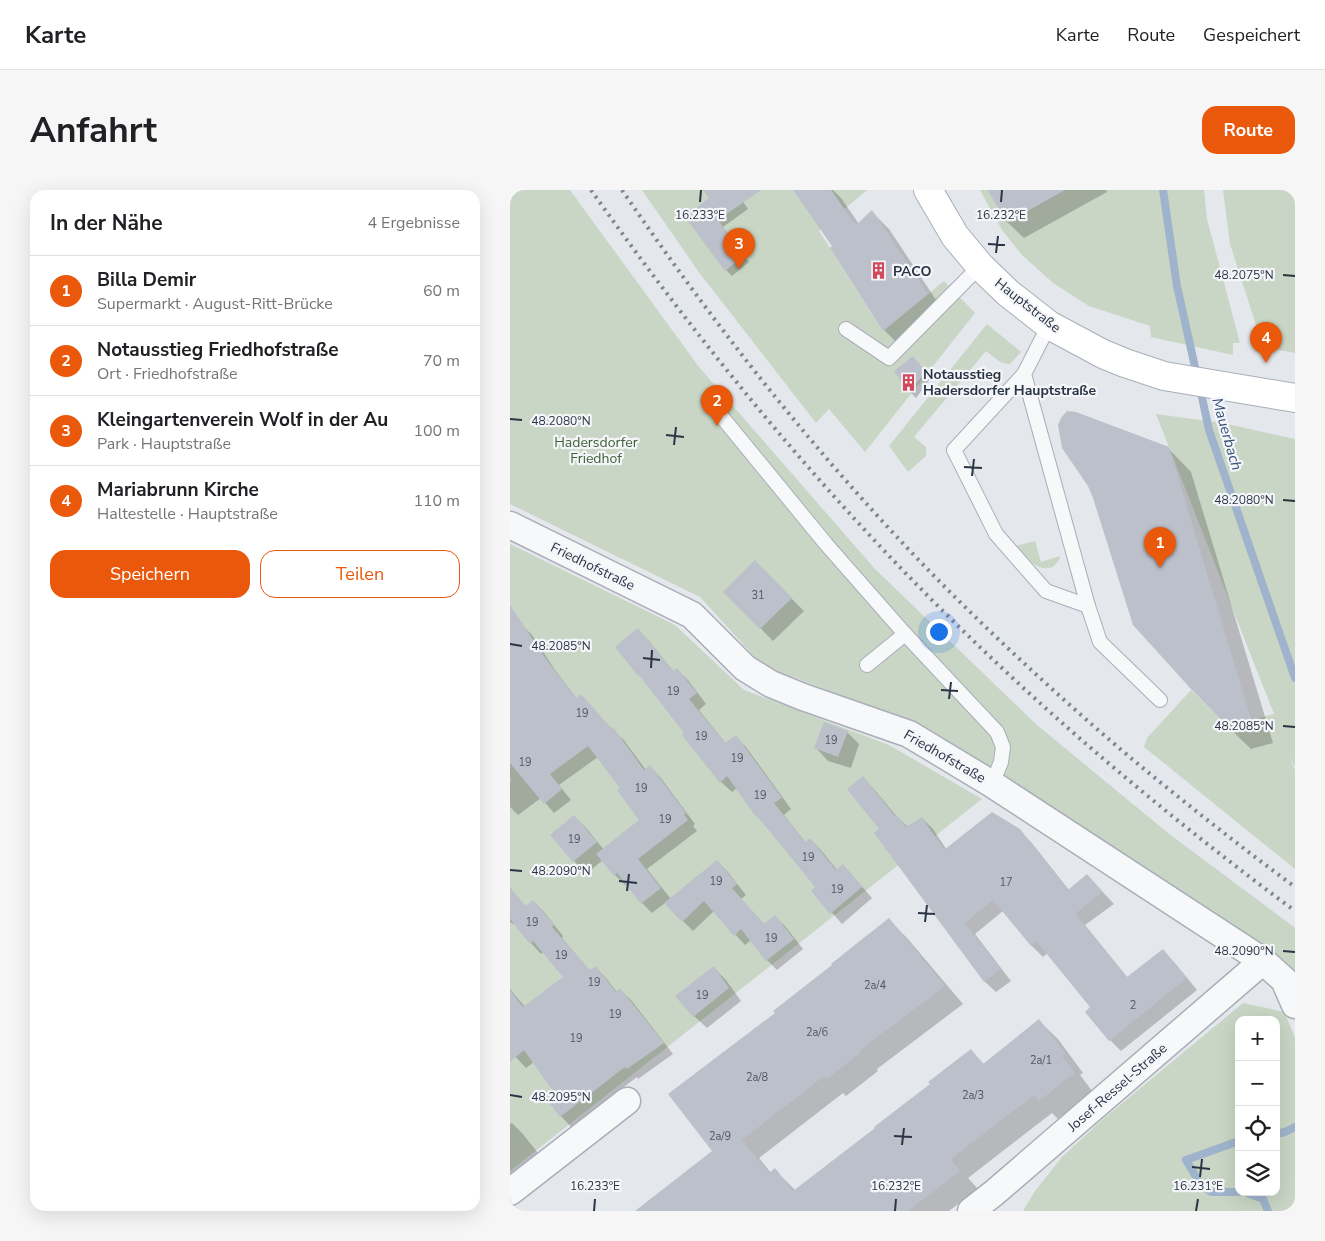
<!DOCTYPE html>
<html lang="de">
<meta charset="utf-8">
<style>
:root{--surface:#fff;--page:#f6f6f6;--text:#202124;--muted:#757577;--line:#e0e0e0;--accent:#ea580c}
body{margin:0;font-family:"Nunito Sans",sans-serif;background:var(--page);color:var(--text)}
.controls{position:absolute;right:15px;bottom:15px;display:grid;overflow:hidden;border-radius:10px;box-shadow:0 5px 20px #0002}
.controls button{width:45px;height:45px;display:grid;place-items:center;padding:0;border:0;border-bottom:1px solid var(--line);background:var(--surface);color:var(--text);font:25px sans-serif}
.you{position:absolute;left:428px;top:441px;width:18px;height:18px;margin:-12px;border:4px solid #fff;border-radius:50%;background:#1a73e8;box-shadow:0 0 0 8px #1a73e833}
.badge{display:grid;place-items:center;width:32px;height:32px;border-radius:50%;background:var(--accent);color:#fff;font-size:16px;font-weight:700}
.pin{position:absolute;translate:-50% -41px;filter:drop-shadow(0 1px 2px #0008)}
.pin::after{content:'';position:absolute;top:26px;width:18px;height:15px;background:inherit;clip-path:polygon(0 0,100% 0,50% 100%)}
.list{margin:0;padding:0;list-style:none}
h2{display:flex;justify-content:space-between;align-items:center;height:65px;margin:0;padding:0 20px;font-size:21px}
h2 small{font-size:16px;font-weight:400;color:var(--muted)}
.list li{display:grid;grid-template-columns:32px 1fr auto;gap:15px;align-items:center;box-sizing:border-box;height:70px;padding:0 20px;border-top:1px solid var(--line)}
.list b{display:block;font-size:19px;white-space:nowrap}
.list p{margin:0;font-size:16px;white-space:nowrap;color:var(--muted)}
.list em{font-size:16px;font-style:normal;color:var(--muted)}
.actions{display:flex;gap:10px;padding:15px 20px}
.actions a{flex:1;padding:11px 0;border:1px solid var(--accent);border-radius:15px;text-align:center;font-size:18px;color:var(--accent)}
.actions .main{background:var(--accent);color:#fff}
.icon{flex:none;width:28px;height:28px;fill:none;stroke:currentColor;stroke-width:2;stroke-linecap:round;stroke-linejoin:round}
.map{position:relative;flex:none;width:785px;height:1021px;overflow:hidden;border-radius:15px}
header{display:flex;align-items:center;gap:30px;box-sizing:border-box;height:70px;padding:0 25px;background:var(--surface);border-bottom:1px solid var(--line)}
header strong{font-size:24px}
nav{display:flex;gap:28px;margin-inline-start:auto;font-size:18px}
.intro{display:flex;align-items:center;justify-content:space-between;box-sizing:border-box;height:120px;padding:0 30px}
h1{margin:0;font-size:35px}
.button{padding:12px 22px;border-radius:15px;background:var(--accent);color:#fff;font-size:18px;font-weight:700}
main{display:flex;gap:30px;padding:0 30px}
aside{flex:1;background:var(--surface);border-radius:15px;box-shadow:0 5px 20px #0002}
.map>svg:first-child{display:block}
.green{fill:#c9d6c5;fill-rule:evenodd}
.shadow{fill:#0003}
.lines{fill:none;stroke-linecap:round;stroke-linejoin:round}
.stream{stroke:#9fb4cc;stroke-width:8}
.building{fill:#bbc0ca}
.service-casing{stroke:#a9aeb7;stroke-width:16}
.minor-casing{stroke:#a9aeb7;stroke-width:29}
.secondary-casing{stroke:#a9aeb7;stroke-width:30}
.service{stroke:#f7f8fa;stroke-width:14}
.minor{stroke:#f7f8fa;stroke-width:26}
.secondary{stroke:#fff;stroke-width:28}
.rail{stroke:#7d8696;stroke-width:4;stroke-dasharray:2.5 5;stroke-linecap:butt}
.ticks{fill:none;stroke:#2b3445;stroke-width:2}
.labels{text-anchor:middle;stroke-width:4.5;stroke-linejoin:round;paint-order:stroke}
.number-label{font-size:11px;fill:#4f5766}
.poi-label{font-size:14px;font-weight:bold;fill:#2b3445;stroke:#f4f6f9;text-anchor:start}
.street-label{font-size:14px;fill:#2b3445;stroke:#f4f6f9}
.park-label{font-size:14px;fill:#3f6138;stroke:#f4f6f9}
.water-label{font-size:15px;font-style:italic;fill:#34527a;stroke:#f4f6f9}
.ticks-label{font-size:12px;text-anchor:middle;fill:#2b3445;stroke:#f4f6f9;stroke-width:4.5;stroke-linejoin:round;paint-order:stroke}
</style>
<header>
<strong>Karte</strong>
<nav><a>Karte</a><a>Route</a><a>Gespeichert</a></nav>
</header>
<div class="intro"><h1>Anfahrt</h1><a class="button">Route</a></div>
<main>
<aside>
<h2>In der Nähe<small>4 Ergebnisse</small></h2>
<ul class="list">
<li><span class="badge">1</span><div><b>Billa Demir</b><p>Supermarkt · August-Ritt-Brücke</p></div><em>60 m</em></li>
<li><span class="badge">2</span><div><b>Notausstieg Friedhofstraße</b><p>Ort · Friedhofstraße</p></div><em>70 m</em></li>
<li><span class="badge">3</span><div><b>Kleingartenverein Wolf in der Au</b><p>Park · Hauptstraße</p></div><em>100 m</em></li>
<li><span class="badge">4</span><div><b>Mariabrunn Kirche</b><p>Haltestelle · Hauptstraße</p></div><em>110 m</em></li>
</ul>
<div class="actions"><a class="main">Speichern</a><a>Teilen</a></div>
</aside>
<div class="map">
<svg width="785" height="1021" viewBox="0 0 785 1021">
<rect width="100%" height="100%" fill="#e4e7ec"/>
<g class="green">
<polygon points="0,0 60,0 189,177 365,379 527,535 658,643 785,738 785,790 406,534 252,475 190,407 0,314"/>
<polygon points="132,0 357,0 309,41 373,141 434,91 465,123 355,262 319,219 306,233 188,81"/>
<polygon points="470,0 694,0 697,29 730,153 723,153 723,165 641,147 640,136 579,116 543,93 512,65 492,40"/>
<polygon points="713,0 785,0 785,163 753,157 720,54"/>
<path d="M477 134 511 162 500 174C490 174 483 166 476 161L404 247 416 257V266L398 282 379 256Z"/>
<polygon points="646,224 713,233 785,249 785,577 780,568 785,580 785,679 634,557 637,548 681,500 717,536 764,524"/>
<path d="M525 351 531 372 550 366 549 370 543 377C527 383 517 367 506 356Z"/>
<polygon points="0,354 165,435 234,500 379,555 472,609 0,981"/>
<path d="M733 813 774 822 785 847V1021H513L525 1001 552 967 592 930ZM729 830H766V1002H729Z"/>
</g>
<g class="shadow">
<polygon points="195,0 225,0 238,19 213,37 239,72 222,86 216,80 177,27 200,8"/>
<polygon points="300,0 323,0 331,8 349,34 362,22 379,39 434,122 391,157 374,140 321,58 324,57"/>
<polygon points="480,0 596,0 597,2 514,48 497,32"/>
<polygon points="403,168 409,174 420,189 406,208 400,202 386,181"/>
<polygon points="658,258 681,282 763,553 741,559 717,536"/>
<polygon points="245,372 294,421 263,451 215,402"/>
<polygon points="0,423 22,445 45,480 67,509 71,505 102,540 113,549 136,580 140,577 150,587 185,634 183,636 187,641 137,679 161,709 207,671 217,681 236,705 231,709 255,735 265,727 275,736 293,759 267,780 257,770 241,750 235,755 204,721 183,741 155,713 142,723 132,713 117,694 115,695 105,685 93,670 76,684 64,671 64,626 77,639 94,660 131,630 112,598 88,567 49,595 61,610 44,623 31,608 8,625 0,617 0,592 1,590 0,589"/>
<polygon points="128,440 138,450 164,482 167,480 178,490 196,514 189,520 216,554 226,547 236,557 281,619 274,625 296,653 300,649 311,660 327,680 333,675 362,708 332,734 303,701 307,697 257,637 247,626 227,598 222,602 211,592 176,543"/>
<polygon points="337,542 349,554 341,578 318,571 306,558"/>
<polygon points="353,588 364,599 387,627 398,637 412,628 423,639 437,660 509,640 521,652 559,700 588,697 604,714 575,735 618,788 652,760 664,772 687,800 611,861 600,850 582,817 538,763 533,767 522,756 493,721 465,744 501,791 486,802 474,791 371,639"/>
<polygon points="0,698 16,717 23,711 34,722 53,746 52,748 80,781 85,777 96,788 107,802 110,800 121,810 163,864 128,889 127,887 61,937 51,926 46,904 24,872 16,878 0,861 0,799 15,817 55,787 33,762 31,764 21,753 4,733 3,734 0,732"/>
<polygon points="379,730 397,748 453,814 367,879 368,881 336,906 333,903 249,968 261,983 265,980 286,1001 367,939 461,861 474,874 529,831 548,849 573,883 570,885 583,902 548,929 542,923 458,988 468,999 439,1021 149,1021 204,961 266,823"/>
<polygon points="204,778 216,790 231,811 197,838 184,826"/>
<polygon points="2,933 12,943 28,963 28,970 0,993 0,934"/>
</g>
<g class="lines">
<g class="stream">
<polyline points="653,0 667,96 687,186"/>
<polyline points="690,198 699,240 785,488"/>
<polyline points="766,944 775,942 785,937"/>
<polyline points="729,951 676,970 691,995 701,1002 729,1002"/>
<polyline points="735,1002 753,1009 758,1021"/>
</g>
</g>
<g class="building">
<polygon points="193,0 251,0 208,30 234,66 215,81 175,27 199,8"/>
<polygon points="283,0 321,0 346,35 362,20 418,104 373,141 320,58 322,56"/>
<polygon points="478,0 555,0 496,33"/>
<polygon points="403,166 415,182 399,203 384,181"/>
<polygon points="557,221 566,222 659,257 741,529 717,536 682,500 623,435 583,308 578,296 552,258 548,235 551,228"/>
<polygon points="245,370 282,408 250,439 213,402"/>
<polygon points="0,415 36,469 66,508 71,504 101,538 103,537 134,580 140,575 176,623 174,625 178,630 128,669 151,698 131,714 107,683 104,686 86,664 129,630 107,600 110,598 78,556 40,584 52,599 34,614 0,573"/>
<polygon points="128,438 163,481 167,478 187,503 179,509 215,553 226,545 272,608 264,613 295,652 300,648 326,680 333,674 352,697 320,724 301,701 305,697 271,655 247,626 246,627 217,586 210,593 172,545 174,543 129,485 128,486 105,457"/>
<polygon points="314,532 338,541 328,567 304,558"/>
<polygon points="353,586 385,626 387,625 396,637 412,627 434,660 482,622 510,639 558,700 577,684 593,702 565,724 617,787 653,759 677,788 599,851 575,822 580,817 527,752 521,756 483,710 455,733 491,779 474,792 364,643 369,639 337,599"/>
<polygon points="64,625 87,652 63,672 40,645"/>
<polygon points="207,670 227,694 222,698 254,734 265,725 284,749 256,771 231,739 224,746 194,711 172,732 154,713"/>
<polygon points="0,698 16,716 23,710 44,735 42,737 80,780 86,776 106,802 110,798 154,853 117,879 115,877 50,927 37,910 45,904 14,860 0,872 0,800 13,817 53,787 23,751 20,754 0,729"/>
<polygon points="379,728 435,796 350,860 351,862 317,889 314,886 232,950 259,983 265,978 283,1001 365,938 364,937 420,894 418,892 461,859 473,874 529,829 556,864 552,866 565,883 529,911 524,905 441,969 450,981 398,1021 125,1021 202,961 158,904 265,823 263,821 322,775 321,774 346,754"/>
<polygon points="204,776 219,798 183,827 165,806"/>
</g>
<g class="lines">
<defs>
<g id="service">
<polyline points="539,135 514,184 578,416 590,452 650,510"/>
<polyline points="336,139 379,168 470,76"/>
<polyline points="514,184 444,260 486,344 536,401 578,416"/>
<polyline points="198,210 316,354 395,444 487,542 493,557 491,572 482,594"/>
<polyline points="357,475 395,444"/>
</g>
<g id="minor">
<polyline points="0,335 182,425 235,478 261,494 293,507 399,544 482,594 753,771 774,790 785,815"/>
<polyline points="0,1002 117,911"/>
<polyline points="461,1021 484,1003 753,771"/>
</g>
<polyline id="secondary" points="418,0 445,46 470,76 498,103 539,135 593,164 615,173 654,186 785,208"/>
</defs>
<use href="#service" class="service-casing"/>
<use href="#minor" class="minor-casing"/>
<use href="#secondary" class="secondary-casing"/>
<use href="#service" class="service"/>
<use href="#minor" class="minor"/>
<use href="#secondary" class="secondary"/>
<g class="rail">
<path d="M81 0C197 164 327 321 473 460 571 554 676 640 785 721"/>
<path d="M112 0C221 160 344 312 485 446 542 500 600 552 661 601 702 634 743 666 785 697"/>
</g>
</g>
<path class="ticks" d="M190 12 191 0M491 12 492 0M478 54 495 55M486 63 488 46M773 85 785 86M0 229 12 230M156 245 174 247M164 255 166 237M454 277 472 278M462 286 464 269M773 310 785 311M0 454 12 456M133 468 150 470M141 478 142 460M431 500 448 501M439 509 441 492M773 536 785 537M0 680 12 681M109 691 127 693M117 701 119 684M408 723 425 724M415 732 417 715M773 761 785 762M0 905 12 907M384 946 402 947M392 955 394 938M682 977 700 979M690 987 692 969M84 1021 85 1009M385 1021 386 1009M686 1021 688 1009"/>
<defs>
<symbol id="building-bare" viewBox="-9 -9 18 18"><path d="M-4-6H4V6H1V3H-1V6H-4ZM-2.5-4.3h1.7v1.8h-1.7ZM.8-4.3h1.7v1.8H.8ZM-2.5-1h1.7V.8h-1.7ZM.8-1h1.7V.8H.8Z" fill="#d1495b" stroke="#f4f6f9" stroke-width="2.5" paint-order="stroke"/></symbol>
</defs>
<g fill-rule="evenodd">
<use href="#building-bare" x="356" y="68" width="25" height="25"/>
<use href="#building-bare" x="386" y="180" width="25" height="25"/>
</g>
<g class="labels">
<g class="number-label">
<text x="248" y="409">31</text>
<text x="163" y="505">19</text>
<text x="72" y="527">19</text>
<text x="191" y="550">19</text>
<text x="321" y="554">19</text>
<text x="227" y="572">19</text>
<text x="15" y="576">19</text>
<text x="131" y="602">19</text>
<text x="250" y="609">19</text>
<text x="155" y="633">19</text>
<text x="64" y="653">19</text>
<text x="298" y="671">19</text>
<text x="206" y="695">19</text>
<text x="496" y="696">17</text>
<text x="327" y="703">19</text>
<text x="22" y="736">19</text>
<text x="261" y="752">19</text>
<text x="51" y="769">19</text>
<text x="84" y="796">19</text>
<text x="365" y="799">2a/4</text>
<text x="192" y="809">19</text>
<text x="623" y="819">2</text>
<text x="105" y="828">19</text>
<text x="307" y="846">2a/6</text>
<text x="66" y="852">19</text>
<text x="531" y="874">2a/1</text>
<text x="247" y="891">2a/8</text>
<text x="463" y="909">2a/3</text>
<text x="210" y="950">2a/9</text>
</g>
<g class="poi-label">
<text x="383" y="86">PACO</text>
<text x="413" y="189">Notausstieg<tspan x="413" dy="16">Hadersdorfer Hauptstraße</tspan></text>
</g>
<g class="street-label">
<text transform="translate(518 115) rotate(38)" y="5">Hauptstraße</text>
<text transform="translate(83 376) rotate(26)" y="5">Friedhofstraße</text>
<text transform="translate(435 566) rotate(30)" y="5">Friedhofstraße</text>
<text transform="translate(607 897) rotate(-41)" y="5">Josef-Ressel-Straße</text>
</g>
<g class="park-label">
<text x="86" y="257">Hadersdorfer<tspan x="86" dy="16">Friedhof</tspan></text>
</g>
<g class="water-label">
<text transform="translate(717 244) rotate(74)" y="5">Mauerbach</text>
</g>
</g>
<g class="ticks-label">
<text x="190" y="29">16.233°E</text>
<text x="491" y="29">16.232°E</text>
<text x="734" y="89">48.2075°N</text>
<text x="51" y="235">48.2080°N</text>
<text x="734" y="314">48.2080°N</text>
<text x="51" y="460">48.2085°N</text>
<text x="734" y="540">48.2085°N</text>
<text x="51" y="685">48.2090°N</text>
<text x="734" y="765">48.2090°N</text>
<text x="51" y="911">48.2095°N</text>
<text x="85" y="1000">16.233°E</text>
<text x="386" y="1000">16.232°E</text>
<text x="688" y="1000">16.231°E</text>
</g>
</svg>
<div class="controls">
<button>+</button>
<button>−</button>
<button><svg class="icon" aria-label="locate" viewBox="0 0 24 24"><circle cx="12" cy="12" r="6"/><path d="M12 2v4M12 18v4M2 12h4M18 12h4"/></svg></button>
<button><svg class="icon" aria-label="layers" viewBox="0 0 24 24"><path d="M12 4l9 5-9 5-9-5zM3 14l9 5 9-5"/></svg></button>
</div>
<div class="you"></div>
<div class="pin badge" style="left:650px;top:378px">1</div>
<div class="pin badge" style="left:207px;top:236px">2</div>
<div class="pin badge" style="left:229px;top:79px">3</div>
<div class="pin badge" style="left:756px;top:173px">4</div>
</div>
</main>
